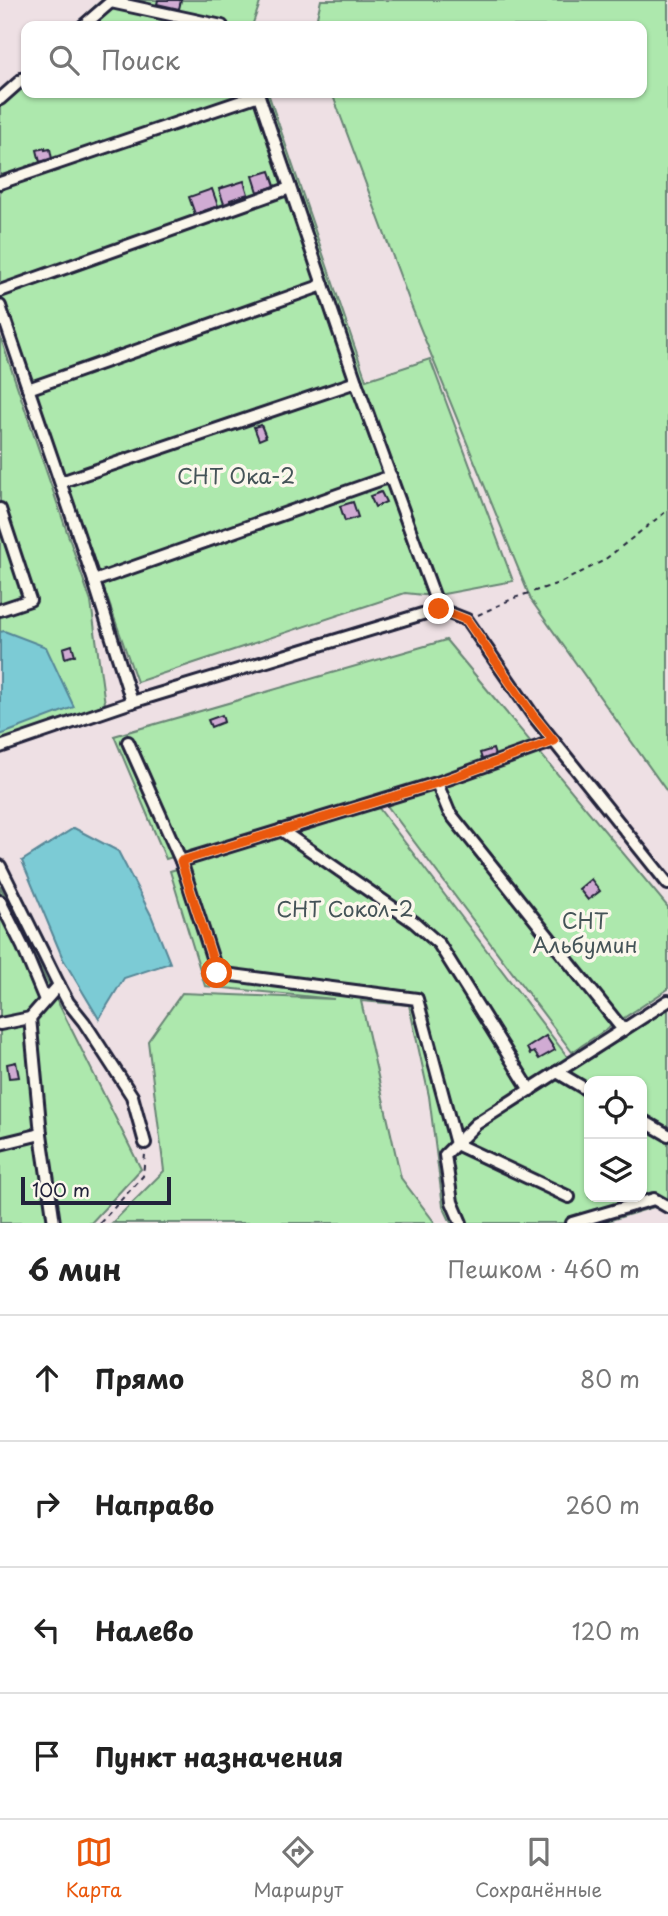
<!DOCTYPE html>
<html lang="ru">
<meta charset="utf-8">
<style>
:root{--surface:#fff;--page:#f6f6f6;--text:#222;--muted:#767676;--line:#e0e0e0;--accent:#ea580c}
body{margin:0;font-family:"Playpen Sans",sans-serif;background:var(--page);color:var(--text)}
.controls{position:absolute;right:21px;bottom:21px;display:grid;overflow:hidden;border-radius:14px;box-shadow:0 2px 5px #0004}
.controls button{width:63px;height:63px;display:grid;place-items:center;padding:0;border:0;border-bottom:2px solid var(--line);background:var(--surface);color:var(--text);font:35px sans-serif}
.scale{position:absolute;left:21px;bottom:18px;width:150px;box-sizing:border-box;padding-left:7px;border:4px solid #22223b;border-top:0;font-size:19px;line-height:24px;white-space:nowrap;color:#22223b;-webkit-text-stroke:5px #fbf7ec;paint-order:stroke}
.stop{position:absolute;width:21px;height:21px;margin:-16px;border:5px solid #ea580c;border-radius:50%;background:#fff}
.stop.end{background:#ea580c;border-color:#fff;box-shadow:0 2px 7px #0008}
.list{margin:0;padding:0;list-style:none}
h2{display:flex;justify-content:space-between;align-items:center;height:91px;margin:0;padding:0 28px;font-size:30px}
h2 small{font-size:23px;font-weight:400;color:var(--muted)}
.list li{display:grid;grid-template-columns:46px 1fr auto;gap:21px;align-items:center;box-sizing:border-box;height:126px;padding:0 28px;border-top:2px solid var(--line)}
.list b{display:block;font-size:26px;white-space:nowrap}
.list em{font-size:23px;font-style:normal;color:var(--muted)}
.icon{flex:none;width:38px;height:38px;fill:none;stroke:currentColor;stroke-width:2;stroke-linecap:round;stroke-linejoin:round}
.map{position:relative;flex:none;width:668px;height:1223px;overflow:hidden}
.search{position:absolute;background:var(--surface);box-shadow:0 2px 5px #0004;left:21px;right:21px;top:21px;height:77px;display:flex;align-items:center;gap:18px;box-sizing:border-box;padding:0 24px;border-radius:14px;color:var(--muted);font-size:26px}
.sheet{height:595px;background:var(--surface)}
nav{display:flex;justify-content:space-around;align-items:center;box-sizing:border-box;height:98px;border-top:2px solid var(--line);background:var(--surface);font-size:19px;color:var(--muted)}
nav a{display:grid;justify-items:center;gap:4px}
nav .on{color:var(--accent)}
.map>svg:first-child{display:block}
.green{fill:#ade8ad;stroke:#688574;stroke-width:2;fill-rule:evenodd}
.water{fill:#7bcbd5;stroke:#578797;stroke-width:2}
.building{fill:#d0abd3;stroke:#22223b;stroke-width:2}
.lines{fill:none;stroke-linecap:round;stroke-linejoin:round}
.minor-casing{stroke:#22223b;stroke-width:16}
.path{stroke:#22223b;stroke-width:2;stroke-dasharray:5 5;stroke-linecap:butt}
.minor{stroke:#fbf7ec;stroke-width:10}
.route{stroke:#ea580c;stroke-width:9}
.labels{text-anchor:middle;stroke-width:7;stroke-linejoin:round;paint-order:stroke}
.park-label{font-size:21px;fill:#455458;stroke:#fbf7ec}
</style>
<div class="map">
<svg width="668" height="1223" viewBox="0 0 668 1223">
<rect width="100%" height="100%" fill="#eee0e4"/>
<filter id="ink" filterUnits="userSpaceOnUse"><feTurbulence type="fractalNoise" baseFrequency=".0143" numOctaves="2"/><feDisplacementMap in="SourceGraphic" scale="14" xChannelSelector="R" yChannelSelector="G"/><feConvolveMatrix kernelMatrix="1 2 1 2 8 2 1 2 1" color-interpolation-filters="sRGB"/></filter>
<g filter="url(#ink)">
<g class="green">
<polygon points="102,0 261,0 252,26 73,26"/>
<polygon points="321,0 668,0 668,793 531,600 412,308 332,93 642,93 642,26 315,26"/>
<polygon points="26,69 26,93 268,93 366,380 430,359 513,581 433,596 405,593 137,682 0,295 0,92"/>
<polygon points="0,336 91,602 105,704 0,744"/>
<polygon points="446,640 668,907 668,989 572,1052 379,795 166,859 114,736"/>
<path d="M378 807 576 1068 668 1009V1213L654 1207 601 1223H451L443 1206 429 1096 409 1005 361 1001 401 1178 435 1223H112L164 1171 148 1041 182 993 334 999 205 986 170 871ZM589 1081H642V1197H589Z"/>
<polygon points="0,886 141,1169 91,1223 0,1223"/>
</g>
<g class="water">
<polygon points="4,631 46,647 74,707 0,735 0,632"/>
<polygon points="74,828 118,851 151,915 170,963 124,978 99,1019 63,959 22,861"/>
</g>
<g class="building">
<polygon points="158,0 181,0 179,9 157,4"/>
<polygon points="45,148 45,150 50,149 52,159 40,162 37,150"/>
<polygon points="270,171 275,186 258,192 253,176"/>
<polygon points="244,181 248,194 230,200 231,205 225,207 219,189"/>
<polygon points="212,189 218,206 195,214 189,197"/>
<polygon points="261,425 266,437 259,440 254,427"/>
<polygon points="381,492 386,502 375,507 370,496"/>
<polygon points="353,502 358,517 345,521 340,506"/>
<polygon points="72,645 75,655 65,658 63,648"/>
<polygon points="222,715 224,722 211,727 208,720"/>
<polygon points="493,749 496,759 483,762 480,753"/>
<polygon points="591,879 600,891 588,900 579,889"/>
<polygon points="546,1036 555,1050 539,1059 534,1052 530,1054 527,1048"/>
<polygon points="16,1062 19,1077 9,1078 7,1064"/>
</g>
<g class="lines">
<defs>
<g id="minor">
<polyline points="111,2 222,26"/>
<polyline points="83,26 113,0"/>
<polyline points="258,93 356,382 439,609"/>
<polyline points="0,99 26,76"/>
<polyline points="0,183 259,95"/>
<polyline points="0,291 290,188"/>
<polyline points="0,306 94,581 132,702"/>
<polyline points="28,389 323,285"/>
<polyline points="61,482 356,382"/>
<polyline points="0,509 30,600 0,610"/>
<polyline points="94,581 391,476"/>
<polyline points="128,742 181,861 217,973 417,999 456,1144 569,1197"/>
<polyline points="0,747 132,702 439,609 467,620 532,714 668,884"/>
<polyline points="437,783 449,812 623,1030"/>
<polyline points="281,830 414,922 439,944 530,1090"/>
<polyline points="181,861 437,783 554,741"/>
<polyline points="0,866 59,985 30,1018 0,1024"/>
<polyline points="0,901 23,947 45,1000"/>
<polyline points="59,985 68,1002 84,1022 132,1096 145,1143"/>
<polyline points="30,1018 41,1134 54,1223"/>
<polyline points="557,1072 589,1091"/>
<polyline points="642,1120 668,1135"/>
<polyline points="0,1144 41,1134"/>
<polyline points="461,1223 452,1202 445,1155 476,1124 668,1001"/>
<polyline points="572,1223 654,1199 668,1207"/>
</g>
</defs>
<use href="#minor" class="minor-casing"/>
<g class="path">
<polyline points="478,615 514,598 562,582 603,561 668,510"/>
<polyline points="100,1223 143,1176 145,1154"/>
</g>
<use href="#minor" class="minor"/>
</g>
</g>
<g class="lines" filter="url(#ink)">
<polyline class="route" points="217,973 181,861 437,783 554,741 532,714 467,620 439,609"/>
</g>
<g class="labels">
<g class="park-label">
<text x="236" y="484">СНТ Ока-2</text>
<text x="345" y="917">СНТ Сокол-2</text>
<text x="585" y="929">СНТ<tspan x="585" dy="24">Альбумин</tspan></text>
</g>
</g>
</svg>
<div class="controls">
<button><svg class="icon" aria-label="locate" viewBox="0 0 24 24"><circle cx="12" cy="12" r="6"/><path d="M12 2v4M12 18v4M2 12h4M18 12h4"/></svg></button>
<button><svg class="icon" aria-label="layers" viewBox="0 0 24 24"><path d="M12 4l9 5-9 5-9-5zM3 14l9 5 9-5"/></svg></button>
</div>
<div class="scale">100 m</div>
<div class="stop" style="left:217px;top:973px"></div>
<div class="stop end" style="left:439px;top:609px"></div>
<div class="search"><svg class="icon" aria-label="search" viewBox="0 0 24 24"><circle cx="10" cy="10" r="6"/><path d="M15 15l6 6"/></svg>Поиск</div>
</div>
<section class="sheet">
<h2>6 мин<small>Пешком · 460 m</small></h2>
<ul class="list">
<li><svg class="icon" aria-label="ahead" viewBox="0 0 24 24"><path d="M12 20V5M6 11l6-6 6 6"/></svg><div><b>Прямо</b></div><em>80 m</em></li>
<li><svg class="icon" aria-label="right" viewBox="0 0 24 24"><path d="M7 20v-9h11M14 6l5 5-5 5"/></svg><div><b>Направо</b></div><em>260 m</em></li>
<li><svg class="icon" aria-label="left" viewBox="0 0 24 24"><path d="M17 20v-9H6M10 6l-5 5 5 5"/></svg><div><b>Налево</b></div><em>120 m</em></li>
<li><svg class="icon" aria-label="arrive" viewBox="0 0 24 24"><path d="M6 21V4h12l-3 4 3 4H6"/></svg><div><b>Пункт назначения</b></div></li>
</ul>
</section>
<nav>
<a class="on"><svg class="icon" aria-label="map" viewBox="0 0 24 24"><path d="M3 6l6-2 6 2 6-2v14l-6 2-6-2-6 2zM9 4v14M15 6v14"/></svg>Карта</a>
<a><svg class="icon" aria-label="directions" viewBox="0 0 24 24"><path d="M12 3l9 9-9 9-9-9zM9 14v-3h6M13 9l2 2-2 2"/></svg>Маршрут</a>
<a><svg class="icon" aria-label="saved" viewBox="0 0 24 24"><path d="M7 4h10v16l-5-4-5 4z"/></svg>Сохранённые</a>
</nav>
